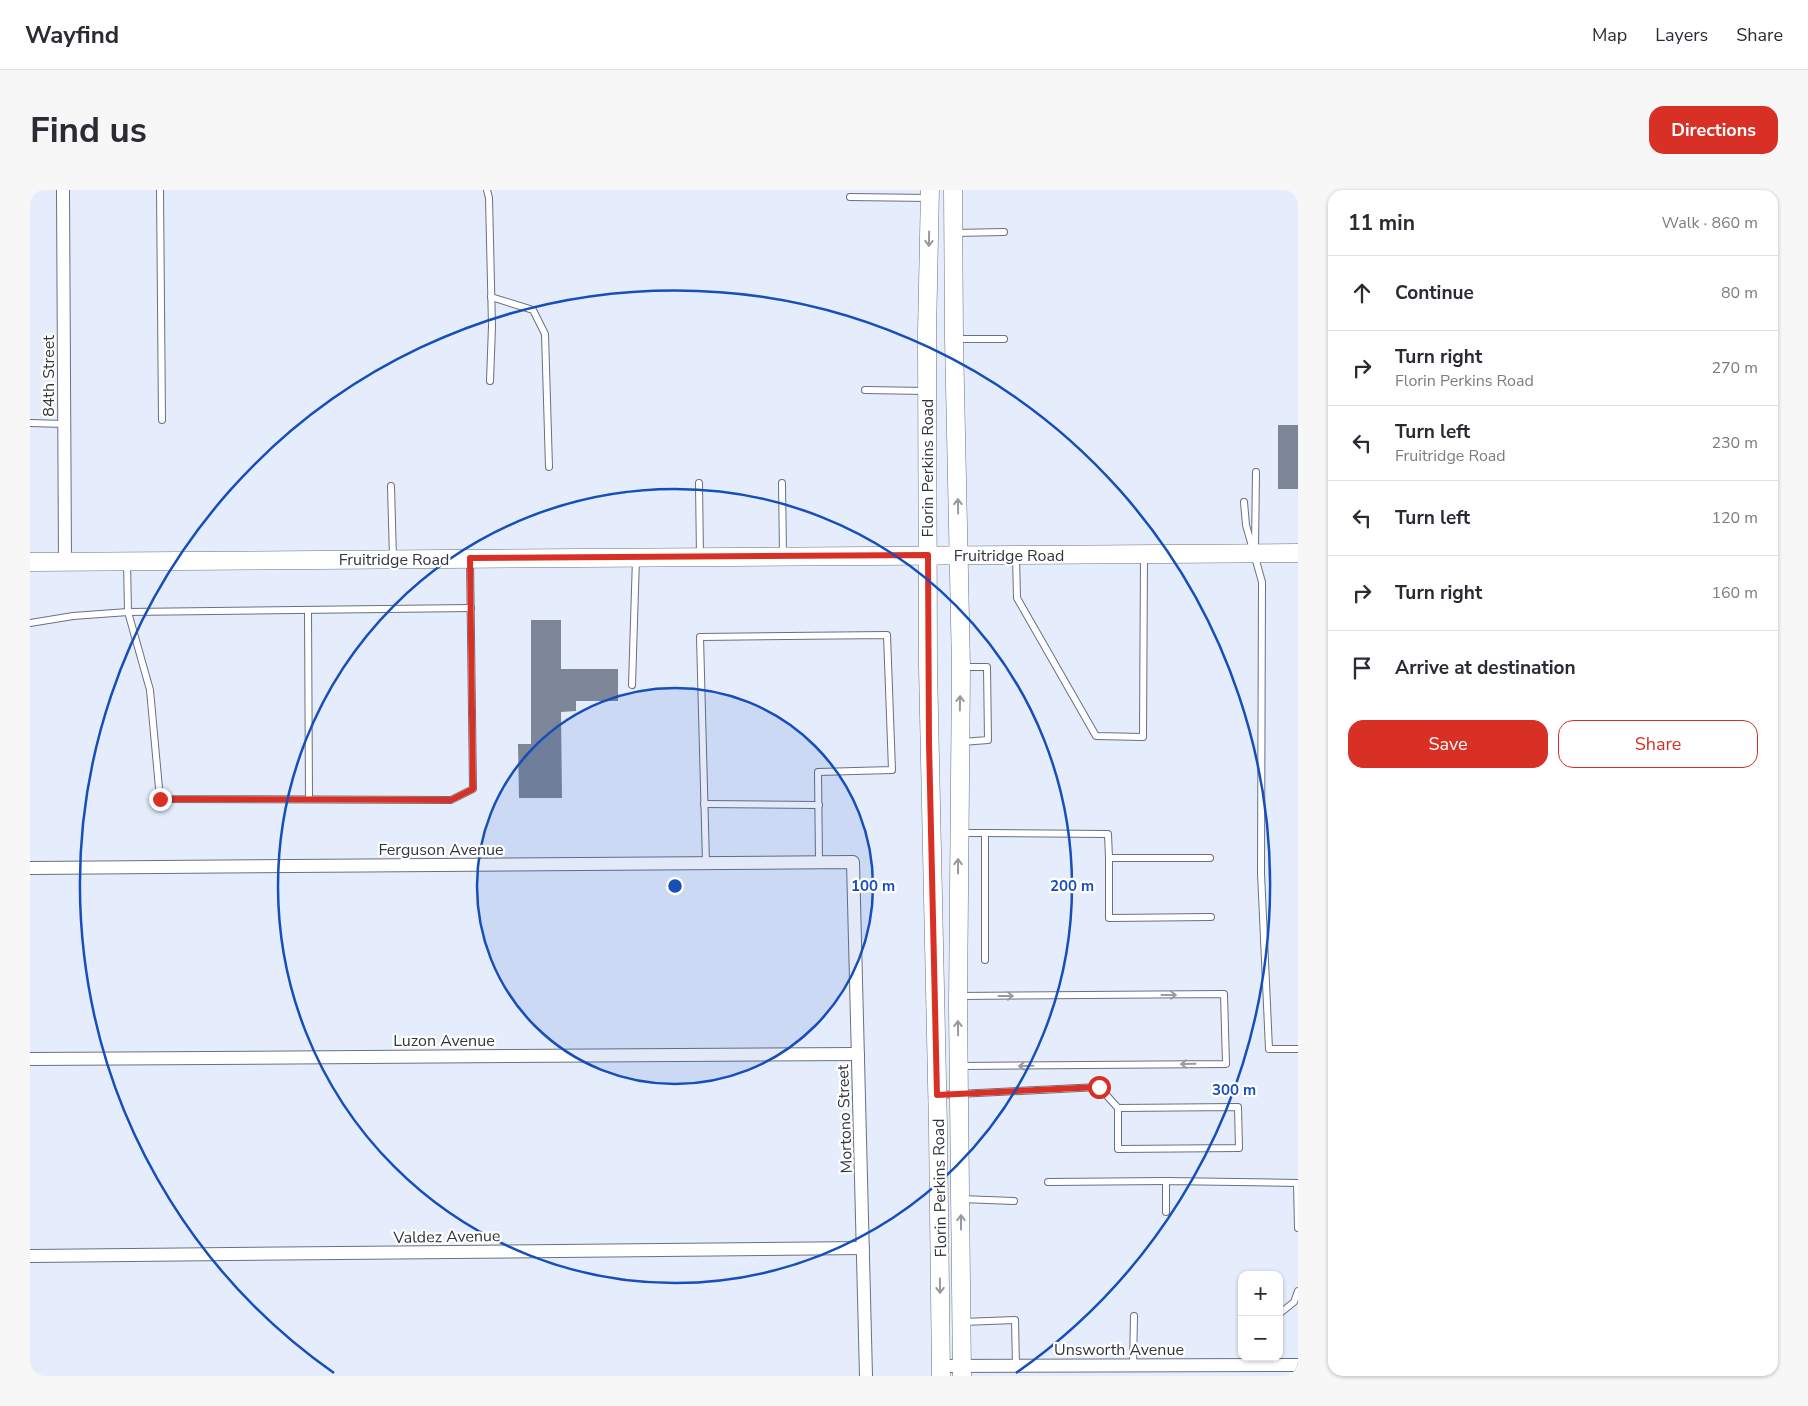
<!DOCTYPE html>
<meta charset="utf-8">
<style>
:root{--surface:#fff;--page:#f7f7f7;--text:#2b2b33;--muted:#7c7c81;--line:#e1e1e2;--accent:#d93025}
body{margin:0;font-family:"Nunito Sans",sans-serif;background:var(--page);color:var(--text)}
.controls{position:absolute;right:15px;bottom:15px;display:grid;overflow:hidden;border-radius:10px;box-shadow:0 1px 4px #0004}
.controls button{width:45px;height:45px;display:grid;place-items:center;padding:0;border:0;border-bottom:1px solid var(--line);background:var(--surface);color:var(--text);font:25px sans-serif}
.stop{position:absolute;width:15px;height:15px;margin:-11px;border:4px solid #d93025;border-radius:50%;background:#fff}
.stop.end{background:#d93025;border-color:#fff;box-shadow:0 1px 5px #0008}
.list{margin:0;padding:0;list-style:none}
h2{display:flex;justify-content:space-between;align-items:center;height:65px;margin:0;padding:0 20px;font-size:21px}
h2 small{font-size:16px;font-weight:400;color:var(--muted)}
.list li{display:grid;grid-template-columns:32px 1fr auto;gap:15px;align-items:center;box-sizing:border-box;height:75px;padding:0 20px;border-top:1px solid var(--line)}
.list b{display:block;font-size:19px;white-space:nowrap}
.list p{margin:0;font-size:16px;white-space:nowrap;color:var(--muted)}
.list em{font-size:16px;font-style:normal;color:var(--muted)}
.actions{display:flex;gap:10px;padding:15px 20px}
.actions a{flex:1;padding:11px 0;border:1px solid var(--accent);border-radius:15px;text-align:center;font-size:18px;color:var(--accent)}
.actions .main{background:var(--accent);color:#fff}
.icon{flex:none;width:28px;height:28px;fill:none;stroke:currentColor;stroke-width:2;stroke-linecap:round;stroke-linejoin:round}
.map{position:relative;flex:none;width:1268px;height:1186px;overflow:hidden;border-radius:15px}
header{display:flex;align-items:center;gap:30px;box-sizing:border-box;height:70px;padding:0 25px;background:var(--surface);border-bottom:1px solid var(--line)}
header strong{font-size:24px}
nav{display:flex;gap:28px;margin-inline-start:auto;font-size:18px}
.intro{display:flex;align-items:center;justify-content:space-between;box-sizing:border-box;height:120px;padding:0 30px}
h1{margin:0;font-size:35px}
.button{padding:12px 22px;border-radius:15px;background:var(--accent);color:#fff;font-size:18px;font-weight:700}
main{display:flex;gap:30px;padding:0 30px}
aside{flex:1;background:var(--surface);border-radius:15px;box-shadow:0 1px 4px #0004}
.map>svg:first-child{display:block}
.built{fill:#e5edfd;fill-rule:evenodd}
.building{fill:#7c8697}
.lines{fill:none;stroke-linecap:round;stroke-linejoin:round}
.service-casing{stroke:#687182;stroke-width:8}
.minor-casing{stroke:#687182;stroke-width:14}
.secondary-casing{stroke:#687182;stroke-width:19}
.service{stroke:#fff;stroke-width:6}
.minor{stroke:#fff;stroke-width:12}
.secondary{stroke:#fff;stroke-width:18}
.oneway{stroke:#989a9e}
.route{stroke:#d93025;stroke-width:6}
.ring{fill:none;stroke:#164eba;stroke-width:2.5}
.labels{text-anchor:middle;stroke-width:4.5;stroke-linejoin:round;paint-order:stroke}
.street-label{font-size:16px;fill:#31353c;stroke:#fff}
.centre{fill:#164eba;stroke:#fff;stroke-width:2.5}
.ring-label{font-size:15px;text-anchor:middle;font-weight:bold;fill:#164eba;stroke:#fff;stroke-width:4.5;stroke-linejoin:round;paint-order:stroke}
</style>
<header>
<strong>Wayfind</strong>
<nav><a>Map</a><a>Layers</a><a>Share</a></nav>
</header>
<div class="intro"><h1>Find us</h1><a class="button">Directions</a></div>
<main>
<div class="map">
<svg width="1268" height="1186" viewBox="0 0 1268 1186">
<rect width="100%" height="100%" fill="#f1f5fd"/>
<path class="built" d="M0 0H1268V1186H0ZM1212 1085H1249V1167H1212Z"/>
<g class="building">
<rect x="1248" y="235" width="20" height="64"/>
<polygon points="501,430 531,430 531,479 588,479 588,511 546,511 546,521 531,522 532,608 489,608 488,554 501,554"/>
</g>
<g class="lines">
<defs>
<g id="service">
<polyline points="130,0 132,230"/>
<polyline points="457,0 459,8 462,136 460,191"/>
<polyline points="820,7 899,8"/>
<polyline points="924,43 974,42"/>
<polyline points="461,107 503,120 515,144 519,277"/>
<polyline points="925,149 974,149"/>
<polyline points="835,200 897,201"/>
<polyline points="0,233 35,234"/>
<polyline points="669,293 670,367"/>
<polyline points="752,293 753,364"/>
<polyline points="361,296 363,368"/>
<polyline points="1214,312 1216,335 1232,392 1231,683 1239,859 1268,859"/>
<polyline points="1225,358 1226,282"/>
<polyline points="986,366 987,408 1066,546 1113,547 1114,365"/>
<polyline points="97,372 98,422 120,500 130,609 421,610 443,599 440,370"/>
<polyline points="278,420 279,609"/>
<polyline points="0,433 43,426 98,422 441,418"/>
<polyline points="932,477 957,477 958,550 932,552"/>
<polyline points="602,495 606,368"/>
<polyline points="674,614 789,615"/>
<polyline points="930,643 955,643 955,770"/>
<polyline points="955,643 1078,644 1079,668 1180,668"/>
<polyline points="1079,668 1079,728 1181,727"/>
<polyline points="676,673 670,447 857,445 862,580 788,582 789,672"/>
<polyline points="929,806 1194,804 1196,874 931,876"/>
<polyline points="908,905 1069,897 1088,918"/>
<polygon points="1208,917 1209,958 1088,959 1088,918"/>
<polyline points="1018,992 1136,991"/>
<polyline points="931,1009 984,1011"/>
<polyline points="1136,1022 1136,991 1267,993 1268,1038"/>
<polyline points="1249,1124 1264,1112 1268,1101"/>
<polyline points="932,1132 985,1130 986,1176"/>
<polyline points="1103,1176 1104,1126"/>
</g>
<g id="minor">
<polyline points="33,0 35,372"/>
<polyline points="0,678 823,672 836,1186"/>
<polyline points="0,869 828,864"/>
<polyline points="0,1066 833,1058"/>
<polyline points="911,1176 1268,1175"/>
</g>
<g id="secondary">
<polyline points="900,0 897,143 898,477 908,937 911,1186"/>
<polyline points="923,0 924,149 931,477 928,817 932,1186"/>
<polyline points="0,372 1268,363"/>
</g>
</defs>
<use href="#service" class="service-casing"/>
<use href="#minor" class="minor-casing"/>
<use href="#secondary" class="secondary-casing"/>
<use href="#service" class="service"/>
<use href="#minor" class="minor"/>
<use href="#secondary" class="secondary"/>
</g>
<defs><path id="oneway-shaft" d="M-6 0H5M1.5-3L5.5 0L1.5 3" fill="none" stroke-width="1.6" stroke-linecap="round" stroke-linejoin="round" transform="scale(1.25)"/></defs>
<g class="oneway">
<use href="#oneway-shaft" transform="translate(899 49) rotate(91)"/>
<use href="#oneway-shaft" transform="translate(928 316) rotate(-91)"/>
<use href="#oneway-shaft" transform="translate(930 513) rotate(-89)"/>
<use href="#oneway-shaft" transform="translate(928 676) rotate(-90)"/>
<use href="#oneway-shaft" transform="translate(1139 805)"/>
<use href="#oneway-shaft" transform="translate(976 806)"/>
<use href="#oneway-shaft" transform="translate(928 838) rotate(-91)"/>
<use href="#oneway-shaft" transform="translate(1158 874) rotate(179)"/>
<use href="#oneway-shaft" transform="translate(996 876) rotate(179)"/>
<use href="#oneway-shaft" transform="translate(931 1032) rotate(-90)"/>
<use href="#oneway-shaft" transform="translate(910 1096) rotate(89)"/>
</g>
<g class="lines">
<polyline class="route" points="130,609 421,610 443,599 440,368 898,365 899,553 907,905 1069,897"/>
</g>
<circle cx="645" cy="696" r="198" fill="#164eba" fill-opacity=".12"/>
<g class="ring">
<circle cx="645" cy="696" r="198"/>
<circle cx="645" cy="696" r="397"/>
<path d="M304 1183A595 595 0 1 1 986 1183"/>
</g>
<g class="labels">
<g class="street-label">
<text transform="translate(18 186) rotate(-90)" y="6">84th Street</text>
<text transform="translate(897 278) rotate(-90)" y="6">Florin Perkins Road</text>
<text x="979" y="371">Fruitridge Road</text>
<text x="364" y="375">Fruitridge Road</text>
<text x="411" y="665">Ferguson Avenue</text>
<text x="414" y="856">Luzon Avenue</text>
<text transform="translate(814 929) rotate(-92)" y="6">Mortono Street</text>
<text transform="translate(909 998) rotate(-91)" y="6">Florin Perkins Road</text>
<text transform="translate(417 1046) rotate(-1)" y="6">Valdez Avenue</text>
<text x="1089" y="1165">Unsworth Avenue</text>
</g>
</g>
<circle cx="645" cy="696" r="8" class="centre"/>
<g class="ring-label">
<text x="843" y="701">100 m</text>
<text x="1042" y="701">200 m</text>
<text x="1204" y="905">300 m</text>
</g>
</svg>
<div class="controls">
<button>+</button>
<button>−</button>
</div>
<div class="stop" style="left:1069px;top:897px"></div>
<div class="stop end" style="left:130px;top:609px"></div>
</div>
<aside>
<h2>11 min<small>Walk · 860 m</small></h2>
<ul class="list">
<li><svg class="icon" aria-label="ahead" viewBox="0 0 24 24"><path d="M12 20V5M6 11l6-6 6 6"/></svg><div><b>Continue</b></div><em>80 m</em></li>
<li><svg class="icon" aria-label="right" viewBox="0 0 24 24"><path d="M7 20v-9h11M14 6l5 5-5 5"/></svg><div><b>Turn right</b><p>Florin Perkins Road</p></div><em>270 m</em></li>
<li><svg class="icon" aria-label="left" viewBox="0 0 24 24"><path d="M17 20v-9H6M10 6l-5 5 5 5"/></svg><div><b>Turn left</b><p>Fruitridge Road</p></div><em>230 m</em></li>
<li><svg class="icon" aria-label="left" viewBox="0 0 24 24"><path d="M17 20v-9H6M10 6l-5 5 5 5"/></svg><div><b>Turn left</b></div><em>120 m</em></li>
<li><svg class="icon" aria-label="right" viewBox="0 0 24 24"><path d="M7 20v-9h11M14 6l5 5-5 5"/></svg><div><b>Turn right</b></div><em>160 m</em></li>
<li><svg class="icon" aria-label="arrive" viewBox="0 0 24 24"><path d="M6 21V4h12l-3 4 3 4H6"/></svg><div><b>Arrive at destination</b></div></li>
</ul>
<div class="actions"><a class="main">Save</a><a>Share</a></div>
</aside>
</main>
